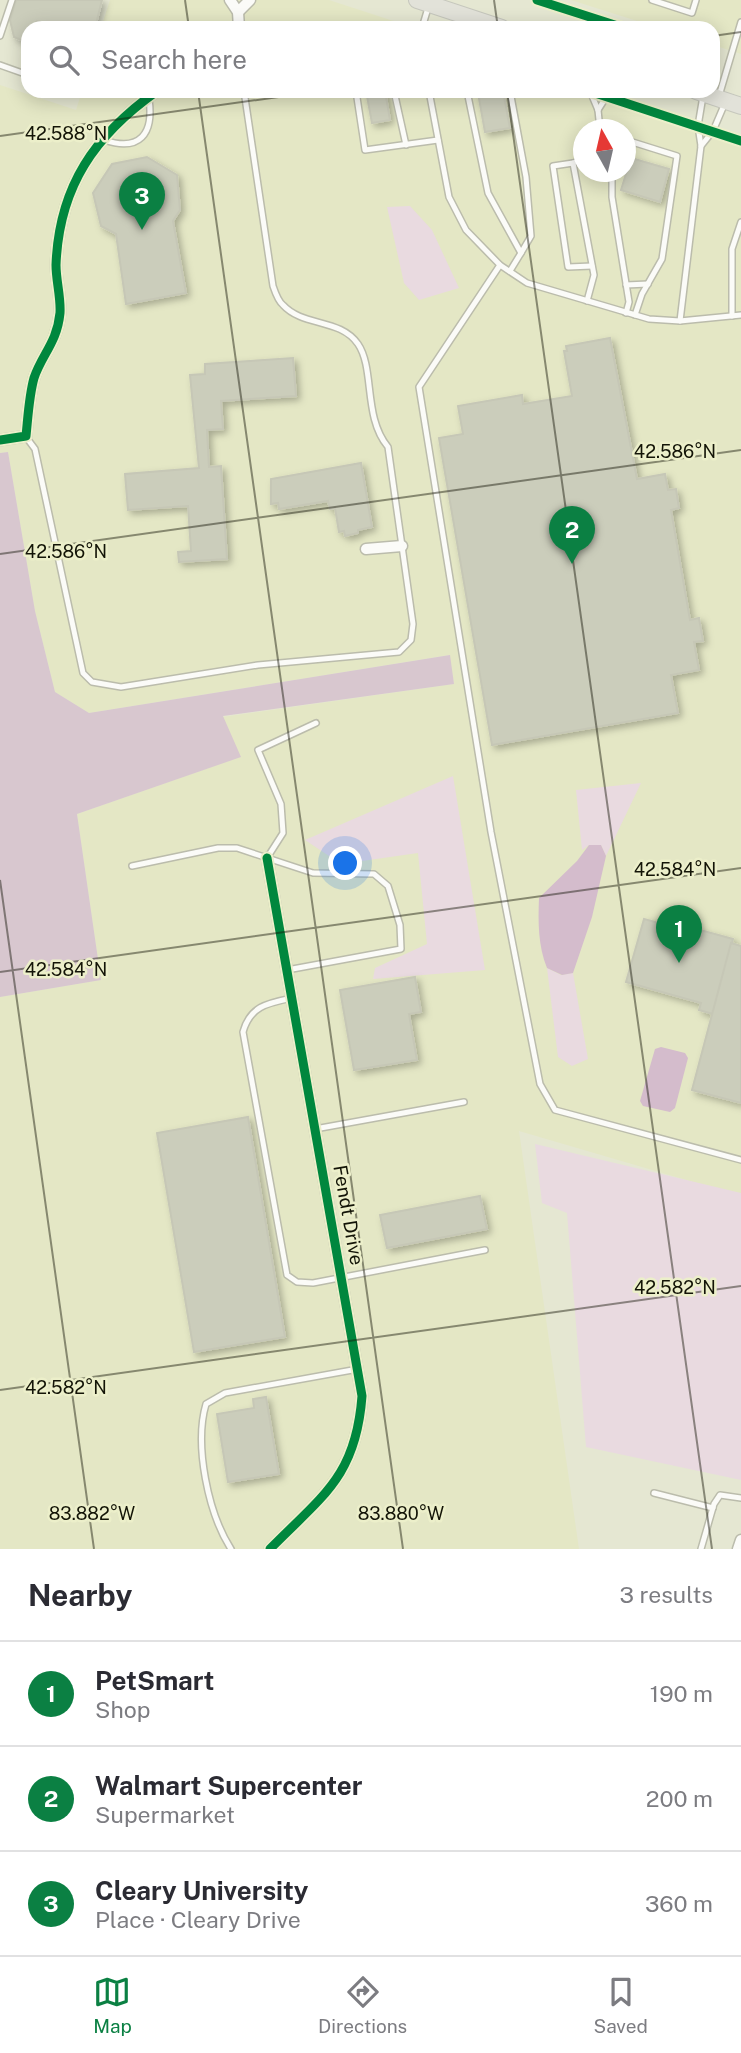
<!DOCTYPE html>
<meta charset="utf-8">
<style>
:root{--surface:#fff;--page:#f7f7f7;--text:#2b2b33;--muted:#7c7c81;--line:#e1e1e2;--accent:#0b8043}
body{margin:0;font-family:"Public Sans",sans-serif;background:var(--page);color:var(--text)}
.compass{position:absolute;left:573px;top:119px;width:63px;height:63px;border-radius:50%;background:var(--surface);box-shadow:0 4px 18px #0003;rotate:352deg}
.you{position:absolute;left:346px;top:864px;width:24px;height:24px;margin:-18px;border:5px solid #fff;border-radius:50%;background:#1a73e8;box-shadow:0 0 0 10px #1a73e833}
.badge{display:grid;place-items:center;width:46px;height:46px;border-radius:50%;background:var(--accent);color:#fff;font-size:23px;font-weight:700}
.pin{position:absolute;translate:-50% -58px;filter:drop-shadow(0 2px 4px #0008)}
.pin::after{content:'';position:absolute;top:37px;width:24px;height:21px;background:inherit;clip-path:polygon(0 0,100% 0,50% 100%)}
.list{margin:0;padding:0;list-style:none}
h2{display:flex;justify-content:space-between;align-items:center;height:91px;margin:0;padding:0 28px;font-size:30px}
h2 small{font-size:23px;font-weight:400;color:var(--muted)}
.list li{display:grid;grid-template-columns:46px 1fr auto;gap:21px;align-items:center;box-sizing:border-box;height:105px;padding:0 28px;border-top:2px solid var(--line)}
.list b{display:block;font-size:26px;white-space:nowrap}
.list p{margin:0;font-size:23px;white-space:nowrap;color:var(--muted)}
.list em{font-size:23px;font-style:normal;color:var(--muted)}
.icon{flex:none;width:38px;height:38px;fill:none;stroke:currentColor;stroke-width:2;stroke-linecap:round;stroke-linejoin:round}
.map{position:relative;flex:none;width:741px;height:1549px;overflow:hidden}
.search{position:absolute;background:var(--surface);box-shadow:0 4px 18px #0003;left:21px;right:21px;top:21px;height:77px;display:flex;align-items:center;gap:18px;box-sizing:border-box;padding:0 24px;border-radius:21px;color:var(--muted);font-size:26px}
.sheet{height:406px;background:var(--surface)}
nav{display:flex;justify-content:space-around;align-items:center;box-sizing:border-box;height:98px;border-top:2px solid var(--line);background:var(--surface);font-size:19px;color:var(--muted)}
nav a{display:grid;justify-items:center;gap:4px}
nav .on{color:var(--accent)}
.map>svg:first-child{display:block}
.built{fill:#e4e7c5;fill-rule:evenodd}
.green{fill:#e9dae0}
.forest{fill:#d8c7cf}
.water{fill:#d4bccc}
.building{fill:#cbcdbb;stroke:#c6c7b6;stroke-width:2;filter:url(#shadow)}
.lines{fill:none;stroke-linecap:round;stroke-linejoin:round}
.service-casing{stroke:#bbbcac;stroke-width:8}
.minor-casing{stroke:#bbbcac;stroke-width:13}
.primary-casing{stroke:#c6c7bd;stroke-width:18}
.service{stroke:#fbfbf8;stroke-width:5}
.minor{stroke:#fbfbf8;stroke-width:10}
.primary{stroke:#e2e2d9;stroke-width:16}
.cycleway-casing{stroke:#ecefca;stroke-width:13}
.cycleway{stroke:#00873e;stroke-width:9}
.ticks{fill:none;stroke:#131407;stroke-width:2;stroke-opacity:0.45}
.labels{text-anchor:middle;stroke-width:5;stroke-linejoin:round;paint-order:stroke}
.street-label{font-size:19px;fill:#131407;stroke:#ecefca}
.ticks-label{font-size:18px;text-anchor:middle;fill:#131407;stroke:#ecefca;stroke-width:5;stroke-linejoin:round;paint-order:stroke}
</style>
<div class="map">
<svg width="741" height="1549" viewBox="0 0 741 1549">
<defs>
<filter id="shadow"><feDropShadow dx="3.5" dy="3.5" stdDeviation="3.5" flood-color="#0004"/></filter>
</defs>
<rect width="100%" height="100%" fill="#e5e7d2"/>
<g class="built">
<polygon points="110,0 329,0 415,28 101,28"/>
<polygon points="571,0 741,0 741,54 713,45 713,28 659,28"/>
<path d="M0 85 76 110 82 91H606L741 136V1196L519 1131 579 1549H0V997L101 980 77 814 240 757 222 717 454 684 449 655 89 713 55 692 35 611 8 452 0 453ZM584 130H626V172H584Z"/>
</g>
<g class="green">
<polygon points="410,206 432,230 459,288 419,300 404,283 387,207"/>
<polygon points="453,776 485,970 373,979 375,968 427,944 418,853 341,864 305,840"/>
<polygon points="641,783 606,856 601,845 589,845 582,850 576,790"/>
<polygon points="547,968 561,975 573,973 588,1059 572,1066 558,1057"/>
<polygon points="535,1144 741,1193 741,1480 586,1447 567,1213 542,1203"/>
</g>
<polygon class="forest" points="8,452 35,611 55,692 89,713 450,655 454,684 223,716 241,757 77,814 101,980 0,997 0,453"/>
<g class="water">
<path d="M589 845H601L606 856 592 917 573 973 562 975 547 968C538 946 538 922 539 898L577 861Z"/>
<polygon points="661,1047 685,1053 688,1058 675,1108 670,1112 643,1106 640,1101 655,1049"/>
</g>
<g class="building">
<polygon points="16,0 102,0 95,28 62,28 37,21 34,28 28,28 28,43 14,37 10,20"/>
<polygon points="366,91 385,91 390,120 372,123"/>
<polygon points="503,91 510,128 485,132 478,93"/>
<polygon points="147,157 177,175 180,210 173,221 186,293 126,304 116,234 101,226 93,193 112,164"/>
<polygon points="631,158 669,169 660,202 621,190"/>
<polygon points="610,338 637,479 665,474 668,490 676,489 679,508 671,510 690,620 699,618 703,641 694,642 699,670 671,675 678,713 492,745 439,438 463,434 458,406 522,395 523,404 572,396 564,351 567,351 566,346"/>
<polygon points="293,358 296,396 221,401 223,429 207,430 209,467 221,466 227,559 179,562 178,552 191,551 188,506 128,510 125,474 199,468 190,375 205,374 205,364"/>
<polygon points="361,463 372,527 358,530 358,533 345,536 344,531 339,532 335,508 330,509 328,501 279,509 278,503 271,504 271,479"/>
<polygon points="644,919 692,932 693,928 733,939 713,1014 699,1010 701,1003 626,982"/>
<polygon points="731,943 741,946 741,1103 692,1090"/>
<polygon points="415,977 421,1012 409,1014 417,1060 354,1070 340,990"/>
<polygon points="248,1117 285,1337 194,1352 157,1133"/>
<polygon points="480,1196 487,1229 387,1248 380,1215"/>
<polygon points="266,1397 279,1474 228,1482 217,1414 254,1408 253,1399"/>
</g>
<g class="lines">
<defs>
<g id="service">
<polyline points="652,0 692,13 696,0"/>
<polyline points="422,28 428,8"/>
<polyline points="0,36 12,0"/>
<polyline points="0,65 28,75"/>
<polyline points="356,91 365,150 438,140"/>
<polyline points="394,91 406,145"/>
<polyline points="429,91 449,197 466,230 500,265 527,283 649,319 680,321 741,315"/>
<polyline points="467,91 488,193 521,253 510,271"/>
<polyline points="510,91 526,177 531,236 521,253"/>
<polyline points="590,91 598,110 600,130"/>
<polyline points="719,96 741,22"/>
<polyline points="598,110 610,91"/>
<path d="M104 140C140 152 154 134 149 99"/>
<polyline points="626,140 677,156 662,259 642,294 635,315"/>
<polyline points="701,146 713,131 725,103"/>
<polyline points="584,159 573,163 594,275 587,301"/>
<polyline points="573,163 553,166 568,267 592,266"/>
<polyline points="612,172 612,197 629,302 626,313"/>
<polyline points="500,265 419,387 491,832 540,1084 555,1110 741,1160"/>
<polyline points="626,285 648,284"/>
<polyline points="732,316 732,249 741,222"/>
<polyline points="680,321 701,146 698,126 703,96"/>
<path d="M26 437 35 449 83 673 92 682 121 687 258 665 399 652 411 640 413 624 388 447C363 417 375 369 358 344 340 318 303 327 283 305 278 301 275 292 273 286L244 91"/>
<polyline points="267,858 283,833 281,804 258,750 316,723"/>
<polyline points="132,866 218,848 237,848 313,873 374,874 388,886 400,925 401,949 287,970"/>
<path d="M292 998C268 1003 250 1006 243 1032L287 1275 297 1282 313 1283 485 1250"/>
<polyline points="315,1129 464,1102"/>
<polyline points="654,1493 713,1508"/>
<path d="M231 1549C208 1513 194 1445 206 1404L225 1393 358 1369"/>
<polyline points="701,1549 714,1504 720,1495 741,1498"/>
</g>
<g id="minor">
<polyline points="230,0 238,12 239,28"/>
<polyline points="238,12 250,0"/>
<path d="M0 440 26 436C28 417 29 396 34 378 42 354 57 343 60 313 61 297 56 281 56 265 59 186 95 135 157 91"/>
<polyline points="366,549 402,546"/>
<path d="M267 858 362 1396C356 1477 322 1496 270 1549"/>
<polyline points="738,1549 741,1540"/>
</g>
<g id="primary">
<polyline points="417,0 502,28"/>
<polyline points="696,91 741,106"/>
</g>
</defs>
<use href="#service" class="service-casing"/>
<use href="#minor" class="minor-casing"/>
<use href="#primary" class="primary-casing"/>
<use href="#service" class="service"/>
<use href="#minor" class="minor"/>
<use href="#primary" class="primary"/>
<defs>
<g id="cycleway">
<polyline points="537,0 624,28"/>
<polyline points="589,91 741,141"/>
<path d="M0 440 26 436C28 417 29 396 34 378 42 354 57 343 60 313 61 297 56 281 56 265 59 186 95 135 157 91"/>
<path d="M267 858 362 1396C356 1477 322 1496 270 1549"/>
</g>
</defs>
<use href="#cycleway" class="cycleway-casing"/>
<use href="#cycleway" class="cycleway"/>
</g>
<path class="ticks" d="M185 0 189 28M494 0 498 28M713 36 741 32M198 91 403 1549M507 91 712 1549M0 136 321 91M0 554 741 450M0 880 94 1549M0 972 741 868M0 1390 741 1286"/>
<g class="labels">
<g class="street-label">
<text transform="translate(349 1215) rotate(80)" y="7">Fendt Drive</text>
</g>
</g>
<g class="ticks-label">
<text x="66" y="140">42.588°N</text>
<text x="675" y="458">42.586°N</text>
<text x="66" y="558">42.586°N</text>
<text x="675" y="876">42.584°N</text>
<text x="66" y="976">42.584°N</text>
<text x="675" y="1294">42.582°N</text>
<text x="66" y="1394">42.582°N</text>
<text x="92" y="1520">83.882°W</text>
<text x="401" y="1520">83.880°W</text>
</g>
</svg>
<svg class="compass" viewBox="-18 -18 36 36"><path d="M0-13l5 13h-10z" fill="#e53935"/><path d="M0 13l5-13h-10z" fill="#7c7c81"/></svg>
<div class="you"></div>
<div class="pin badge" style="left:679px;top:963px">1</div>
<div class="pin badge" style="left:572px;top:564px">2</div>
<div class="pin badge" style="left:142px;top:230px">3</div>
<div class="search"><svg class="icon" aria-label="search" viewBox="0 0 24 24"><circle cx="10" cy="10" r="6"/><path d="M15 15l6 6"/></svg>Search here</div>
</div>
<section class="sheet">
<h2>Nearby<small>3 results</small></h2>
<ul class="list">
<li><span class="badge">1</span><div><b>PetSmart</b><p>Shop</p></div><em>190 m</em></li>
<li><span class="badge">2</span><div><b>Walmart Supercenter</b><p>Supermarket</p></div><em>200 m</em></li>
<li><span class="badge">3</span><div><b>Cleary University</b><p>Place · Cleary Drive</p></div><em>360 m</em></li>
</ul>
</section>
<nav>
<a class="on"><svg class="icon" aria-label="map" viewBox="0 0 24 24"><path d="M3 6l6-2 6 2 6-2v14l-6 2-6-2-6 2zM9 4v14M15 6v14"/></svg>Map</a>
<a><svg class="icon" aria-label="directions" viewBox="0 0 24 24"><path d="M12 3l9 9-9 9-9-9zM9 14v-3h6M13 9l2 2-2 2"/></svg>Directions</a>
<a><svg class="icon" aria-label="saved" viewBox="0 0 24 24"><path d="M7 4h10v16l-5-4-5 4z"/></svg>Saved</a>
</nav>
